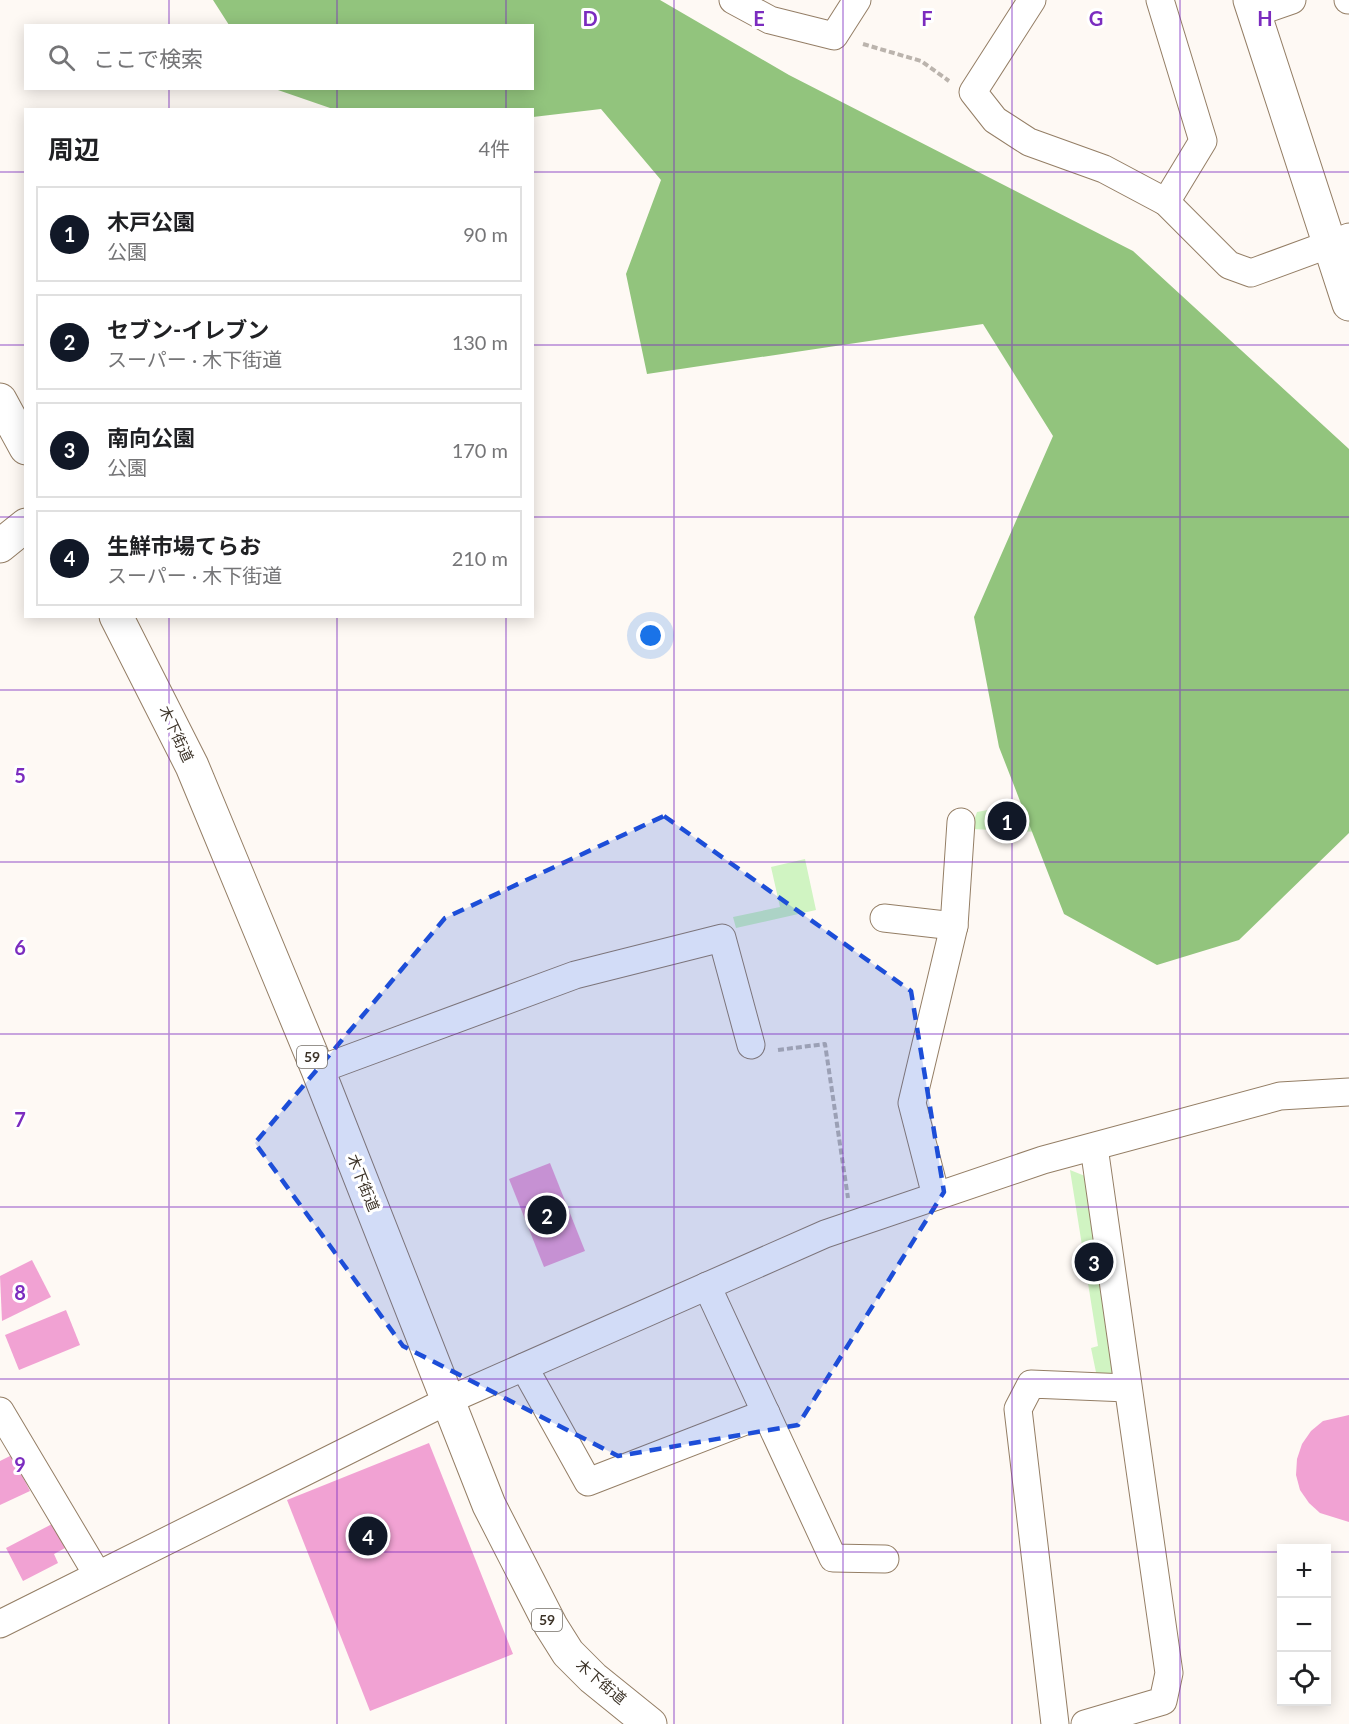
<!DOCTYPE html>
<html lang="ja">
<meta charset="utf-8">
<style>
:root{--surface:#fff;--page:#f2f2f2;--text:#202124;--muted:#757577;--line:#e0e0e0;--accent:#111827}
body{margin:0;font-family:Lato,"Noto Sans JP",sans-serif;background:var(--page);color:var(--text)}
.controls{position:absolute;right:18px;bottom:18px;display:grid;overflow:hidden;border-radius:0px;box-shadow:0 3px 15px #0003}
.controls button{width:54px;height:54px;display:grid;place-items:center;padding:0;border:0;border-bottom:2px solid var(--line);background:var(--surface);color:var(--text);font:30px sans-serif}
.you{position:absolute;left:651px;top:636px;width:21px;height:21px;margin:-15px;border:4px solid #fff;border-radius:50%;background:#1a73e8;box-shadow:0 0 0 9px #1a73e833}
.badge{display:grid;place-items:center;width:39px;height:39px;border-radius:50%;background:var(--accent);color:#fff;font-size:20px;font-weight:700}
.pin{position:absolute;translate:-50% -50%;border:3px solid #fff;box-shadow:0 2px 6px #0006}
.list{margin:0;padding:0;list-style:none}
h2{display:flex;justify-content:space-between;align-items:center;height:78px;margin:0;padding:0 24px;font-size:26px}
h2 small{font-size:20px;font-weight:400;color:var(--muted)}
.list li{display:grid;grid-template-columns:39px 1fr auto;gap:18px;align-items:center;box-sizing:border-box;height:96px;margin:0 12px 12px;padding:0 12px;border:2px solid var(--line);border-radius:0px}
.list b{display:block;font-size:22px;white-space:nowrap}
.list p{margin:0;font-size:20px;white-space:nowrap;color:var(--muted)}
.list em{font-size:20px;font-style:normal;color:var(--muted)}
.icon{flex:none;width:33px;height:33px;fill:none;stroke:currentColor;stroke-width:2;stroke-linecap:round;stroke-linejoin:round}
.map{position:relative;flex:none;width:1349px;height:1724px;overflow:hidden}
.search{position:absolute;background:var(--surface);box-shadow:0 3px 15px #0003;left:24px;top:24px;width:510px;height:66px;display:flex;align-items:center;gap:15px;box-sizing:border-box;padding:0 21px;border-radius:0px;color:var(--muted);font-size:22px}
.panel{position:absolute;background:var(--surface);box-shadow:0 3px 15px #0003;left:24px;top:108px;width:510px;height:510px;border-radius:0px}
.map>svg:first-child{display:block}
.green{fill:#d0f4c2}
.forest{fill:#92c47d}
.building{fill:#f1a2d3}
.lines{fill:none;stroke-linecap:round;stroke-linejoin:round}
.minor-casing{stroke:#947e65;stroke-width:29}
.tertiary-casing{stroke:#947e65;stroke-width:35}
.primary-casing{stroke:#947e65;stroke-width:35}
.path{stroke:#bbb4ad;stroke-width:4;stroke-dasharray:6 3;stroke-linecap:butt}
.minor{stroke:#fff;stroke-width:27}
.tertiary{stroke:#fff;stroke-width:33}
.primary{stroke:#fff;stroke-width:33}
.marked{fill:#1d4ed8;fill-opacity:0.2;stroke:#1d4ed8;stroke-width:4.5;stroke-dasharray:12 8;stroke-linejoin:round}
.grid{fill:none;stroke:#7b2cbf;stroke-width:1.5;stroke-opacity:0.55}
.labels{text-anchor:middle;stroke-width:6;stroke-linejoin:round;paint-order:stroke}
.shield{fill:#fff;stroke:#767068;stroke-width:1.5}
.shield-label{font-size:14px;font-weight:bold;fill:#3c3328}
.street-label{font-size:15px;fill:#3c3328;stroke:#fff}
.grid-label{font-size:20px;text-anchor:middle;font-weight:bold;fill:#7b2cbf;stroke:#fff;stroke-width:6;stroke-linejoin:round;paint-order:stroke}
</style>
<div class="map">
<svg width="1349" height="1724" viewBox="0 0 1349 1724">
<rect width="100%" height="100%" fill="#fef9f4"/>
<g class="green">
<polygon points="1040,800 1039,832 971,829 977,812"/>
<polygon points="805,859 816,910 736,928 733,917 780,907 771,867"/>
<polygon points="1070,1170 1090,1178 1119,1370 1109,1381 1098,1382 1091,1348 1098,1346"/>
</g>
<polygon class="forest" points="213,0 660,0 789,75 1133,251 1349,449 1349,833 1239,940 1157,965 1064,914 999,747 974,617 1053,436 983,324 647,374 626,274 661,180 601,109 533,117 532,110 333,109 275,89 532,88 532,26 229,25"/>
<g class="building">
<polygon points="550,1163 585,1251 544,1267 509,1179"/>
<polygon points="32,1260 51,1297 2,1321 0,1276"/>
<polygon points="66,1310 80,1345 19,1370 5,1335"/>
<polygon points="1349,1415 1349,1522 1320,1513 1309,1503 1300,1490 1296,1475 1297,1459 1302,1444 1311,1431 1323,1421"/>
<polygon points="429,1443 513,1654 370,1711 287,1500"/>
<polygon points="12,1455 30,1491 0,1505 0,1461"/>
<polygon points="54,1523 67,1547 54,1554 58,1563 23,1581 6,1548"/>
</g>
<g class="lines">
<defs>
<g id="minor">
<polyline points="733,0 770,20 834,36 857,0"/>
<polyline points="1032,0 973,92 995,120 1029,142 1104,169 1166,202 1229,265 1251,273 1349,237"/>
<polyline points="1160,0 1203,141 1166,202"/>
<polyline points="1348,0 1349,0"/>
<polyline points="1255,13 1292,0"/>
<polyline points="884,918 954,926"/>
<polyline points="318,1070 575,975 722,938 751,1045"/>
<polyline points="936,1196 912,1103 954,926 961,822"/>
<polyline points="707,1286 833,1558 885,1559"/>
<polyline points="524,1367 588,1482 766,1413"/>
<polyline points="0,1411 97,1574"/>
<polyline points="0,1624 449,1400 825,1234 1043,1160 1280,1096 1349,1092"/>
<polyline points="1055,1724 1018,1409 1031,1384 1127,1388"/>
<polyline points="1085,1724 1163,1701 1169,1673 1094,1147"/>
</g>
<g id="tertiary">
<polyline points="1250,0 1349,304"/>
<polyline points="0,546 26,525"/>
</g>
<g id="primary">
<polyline points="0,400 26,448"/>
<polyline points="116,616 192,766 318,1070 489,1505 551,1626 568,1653 593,1678 650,1724"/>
</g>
</defs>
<use href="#minor" class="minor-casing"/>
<use href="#tertiary" class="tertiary-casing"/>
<use href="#primary" class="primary-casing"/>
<g class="path">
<polyline points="863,44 921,61 949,81"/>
<polyline points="778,1050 825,1044 848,1198"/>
</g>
<use href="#minor" class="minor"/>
<use href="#tertiary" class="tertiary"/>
<use href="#primary" class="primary"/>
</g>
<path class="marked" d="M664 816 911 991 944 1192 798 1425 618 1456 403 1346 255 1143 445 918Z"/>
<path class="grid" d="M169 0V26M337 0V26M506 0V26M674 0V1724M843 0V1724M1012 0V1724M1180 0V1724M169 88V110M337 88V110M506 88V110M0 172H26M532 172H1349M0 345H26M532 345H1349M0 517H26M532 517H1349M169 616V1724M337 616V1724M506 616V1724M0 690H1349M0 862H1349M0 1034H1349M0 1207H1349M0 1379H1349M0 1552H1282M1326 1552H1349"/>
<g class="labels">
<g class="shield">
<rect x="297" y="1046" width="30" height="22" rx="4.5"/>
<rect x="532" y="1609" width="30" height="22" rx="4.5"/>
</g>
<g class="shield-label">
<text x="312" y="1062">59</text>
<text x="547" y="1625">59</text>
</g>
<g class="street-label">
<text transform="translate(176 734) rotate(65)" y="5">木下街道</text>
<text transform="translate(363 1183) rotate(68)" y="5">木下街道</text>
<text transform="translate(601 1682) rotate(40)" y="5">木下街道</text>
</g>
</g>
<g class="grid-label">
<text x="590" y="26">D</text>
<text x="759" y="26">E</text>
<text x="927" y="26">F</text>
<text x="1096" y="26">G</text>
<text x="1265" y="26">H</text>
<text x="20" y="783">5</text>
<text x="20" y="955">6</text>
<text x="20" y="1127">7</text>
<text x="20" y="1300">8</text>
<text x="20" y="1472">9</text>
</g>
</svg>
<div class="controls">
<button>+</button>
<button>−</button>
<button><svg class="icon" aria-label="locate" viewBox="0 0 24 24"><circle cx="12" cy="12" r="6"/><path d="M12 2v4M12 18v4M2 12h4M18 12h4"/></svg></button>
</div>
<div class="you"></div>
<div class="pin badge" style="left:1007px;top:821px">1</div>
<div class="pin badge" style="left:547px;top:1215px">2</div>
<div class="pin badge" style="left:1094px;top:1262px">3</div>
<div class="pin badge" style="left:368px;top:1536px">4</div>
<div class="search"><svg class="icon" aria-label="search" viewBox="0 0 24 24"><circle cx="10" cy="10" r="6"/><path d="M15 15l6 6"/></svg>ここで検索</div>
<section class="panel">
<h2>周辺<small>4件</small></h2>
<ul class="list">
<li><span class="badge">1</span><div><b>木戸公園</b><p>公園</p></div><em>90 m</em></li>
<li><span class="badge">2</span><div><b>セブン-イレブン</b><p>スーパー · 木下街道</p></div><em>130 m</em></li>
<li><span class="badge">3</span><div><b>南向公園</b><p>公園</p></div><em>170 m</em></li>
<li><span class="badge">4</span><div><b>生鮮市場てらお</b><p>スーパー · 木下街道</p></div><em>210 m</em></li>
</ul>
</section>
</div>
